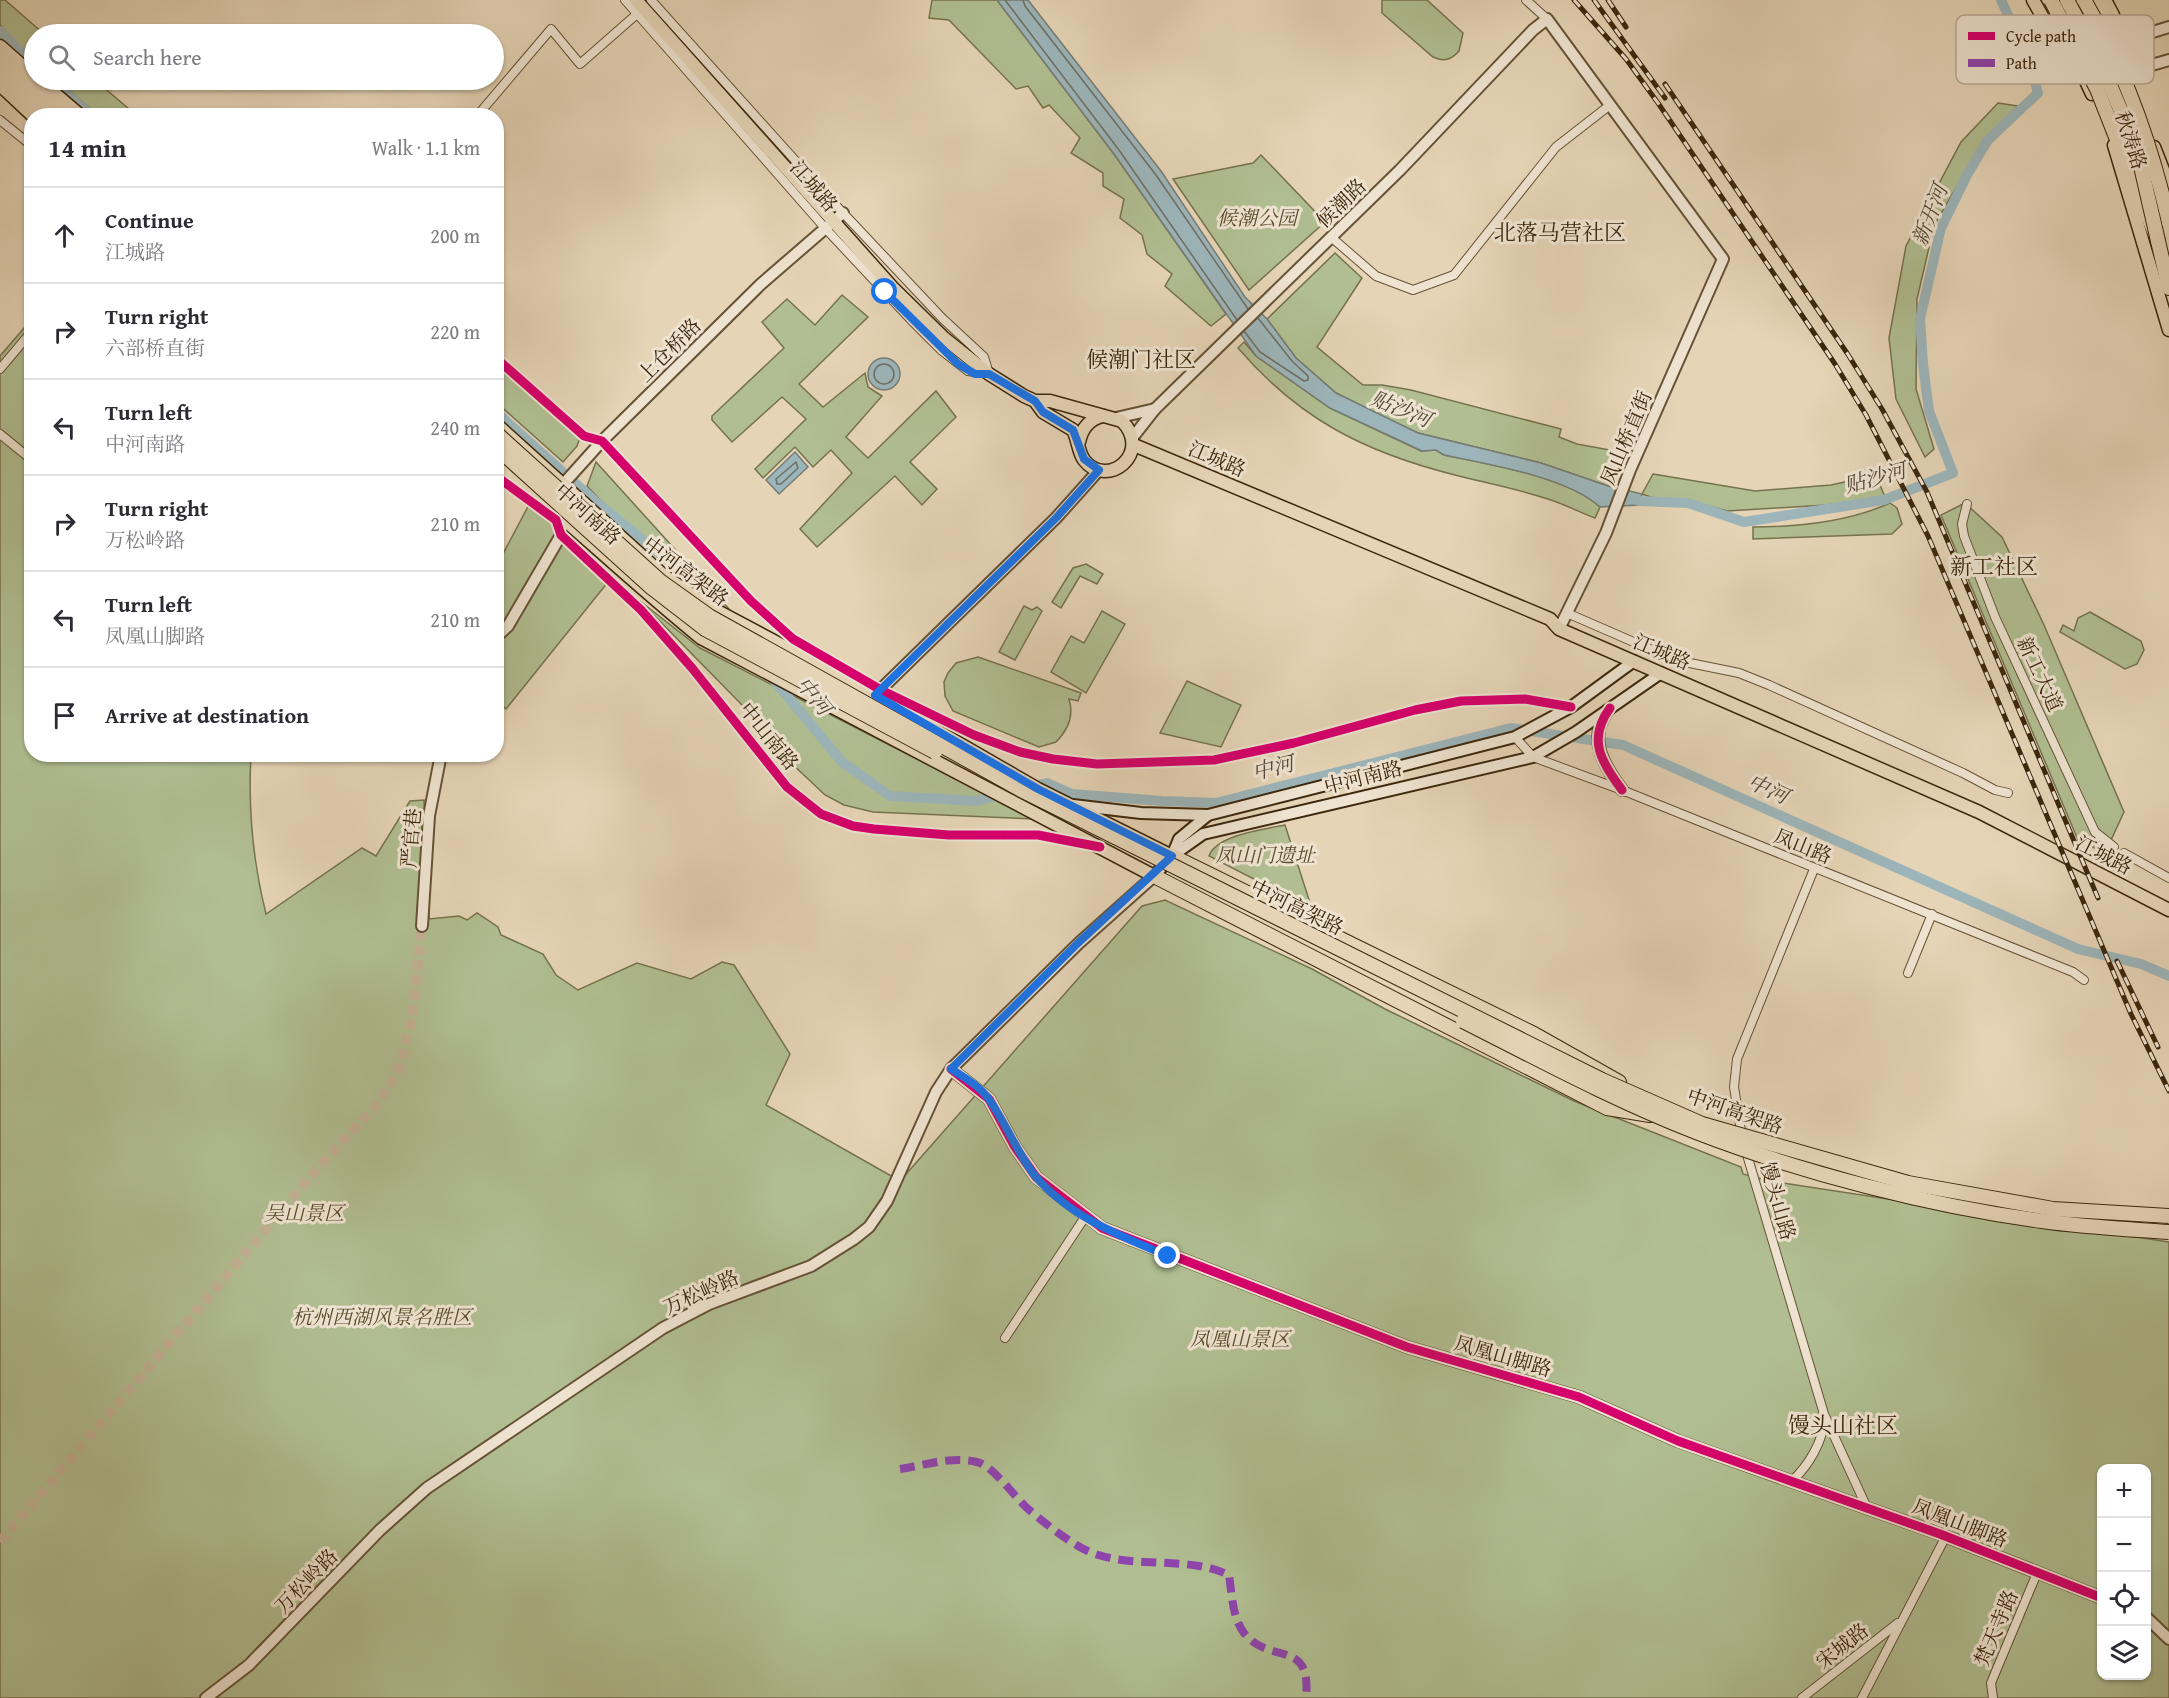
<!DOCTYPE html>
<meta charset="utf-8">
<style>
:root{--surface:#fff;--page:#f7f7f7;--text:#2b2b33;--muted:#7c7c81;--line:#e1e1e2}
body{margin:0;font-family:"Gentium Book Plus","Noto Serif SC",serif;background:var(--page);color:var(--text)}
.controls{position:absolute;right:18px;bottom:18px;display:grid;overflow:hidden;border-radius:12px;box-shadow:0 2px 4px #0004}
.controls button{width:54px;height:54px;display:grid;place-items:center;padding:0;border:0;border-bottom:2px solid var(--line);background:var(--surface);color:var(--text);font:30px sans-serif}
.stop{position:absolute;width:18px;height:18px;margin:-14px;border:4px solid #1a73e8;border-radius:50%;background:#fff}
.stop.end{background:#1a73e8;border-color:#fff;box-shadow:0 2px 6px #0008}
.list{margin:0;padding:0;list-style:none}
h2{display:flex;justify-content:space-between;align-items:center;height:78px;margin:0;padding:0 24px;font-size:26px}
h2 small{font-size:20px;font-weight:400;color:var(--muted)}
.list li{display:grid;grid-template-columns:39px 1fr auto;gap:18px;align-items:center;box-sizing:border-box;height:96px;padding:0 24px;border-top:2px solid var(--line)}
.list b{display:block;font-size:22px;white-space:nowrap}
.list p{margin:0;font-size:20px;white-space:nowrap;color:var(--muted)}
.list em{font-size:20px;font-style:normal;color:var(--muted)}
.icon{flex:none;width:33px;height:33px;fill:none;stroke:currentColor;stroke-width:2;stroke-linecap:round;stroke-linejoin:round}
.map{position:relative;flex:none;width:2169px;height:1698px;overflow:hidden}
.search{position:absolute;background:var(--surface);box-shadow:0 2px 4px #0004;left:24px;top:24px;width:480px;height:66px;display:flex;align-items:center;gap:15px;box-sizing:border-box;padding:0 21px;border-radius:33px;color:var(--muted);font-size:22px}
.panel{position:absolute;background:var(--surface);box-shadow:0 2px 4px #0004;left:24px;top:108px;width:480px;height:654px;border-radius:24px}
.map>svg:first-child{display:block}
.green{fill:#b0be91;stroke:#76724e;stroke-width:1.5;fill-rule:evenodd}
.water{fill:#9cb5ba;stroke:#767c74;stroke-width:1.5}
.lines{fill:none;stroke-linecap:round;stroke-linejoin:round}
.shore{stroke:#6c6e63;stroke-width:1.5}
.canal{stroke:#9cb5ba;stroke-width:10}
.tertiary-tunnel{stroke:#c3b194;stroke-width:10;stroke-dasharray:10 5;stroke-linecap:butt}
.minor-casing{stroke:#665236;stroke-width:10}
.tertiary-casing{stroke:#665236;stroke-width:14}
.secondary-casing{stroke:#3c270c;stroke-width:14}
.primary-casing{stroke:#3c270c;stroke-width:15}
.trunk-casing{stroke:#3c270c;stroke-width:16}
.minor{stroke:#eee3d0;stroke-width:8}
.tertiary{stroke:#eee3d0;stroke-width:10}
.secondary{stroke:#eee3d0;stroke-width:10}
.primary{stroke:#e5d4b6;stroke-width:12}
.trunk{stroke:#e5d4b6;stroke-width:14}
.rail-casing{stroke:#3c270c;stroke-width:5}
.rail{stroke:#eee3d0;stroke-width:3;stroke-dasharray:9;stroke-linecap:butt}
.trunk-bridge-casing{stroke:#3c270c;stroke-width:16;stroke-linecap:butt}
.trunk-bridge{stroke:#e5d4b6;stroke-width:14}
.quiet{stroke:#8e44ad;stroke-width:8;stroke-dasharray:15 8;stroke-linecap:butt}
.cycleway-casing{stroke:#eee3d0;stroke-width:13}
.cycleway{stroke:#d6006c;stroke-width:9}
.route{stroke:#1a73e8;stroke-width:8}
.labels{text-anchor:middle;stroke-width:6;stroke-linejoin:round;paint-order:stroke}
.street-label{font-size:20px;fill:#3c270c;stroke:#eee3d0}
.park-label{font-size:20px;font-style:italic;fill:#594d2d;stroke:#eee3d0}
.water-label{font-size:21px;font-style:italic;fill:#544a38;stroke:#eee3d0}
.quarter-label{font-size:22px;fill:#3c270c;stroke:#eee3d0}
.key{fill:#eee3d0;stroke:#b9ab95;stroke-width:1.5}
.key-label{font-size:16px;fill:#3c270c}
</style>
<div class="map">
<svg width="2169" height="1698" viewBox="0 0 2169 1698">
<rect width="100%" height="100%" fill="#e5d4b6"/>
<filter id="stains"><feTurbulence type="fractalNoise" baseFrequency=".00333" numOctaves="4"/><feColorMatrix values="0 0 0 0 .2 0 0 0 0 .09 0 0 0 0 .02 0 0 0 .5 -.17"/></filter>
<radialGradient id="worn" r=".72"><stop offset=".6" stop-color="#630" stop-opacity="0"/><stop offset="1" stop-color="#630" stop-opacity=".3"/></radialGradient>
<g class="green">
<polygon points="0,0 5,0 44,34 34,34 34,61 0,25"/>
<polygon points="932,0 997,0 1114,154 1226,314 1211,326 1165,286 1172,274 1147,254 1142,235 1120,218 1124,199 1103,186 1103,173 1071,153 1080,138 1049,105 1043,108 1028,86 1016,89 949,20 929,18"/>
<path d="M1382 0H1427L1463 33 1459 51C1451 60 1444 62 1433 57L1382 13Z"/>
<polygon points="56,80 95,80 136,115 98,115"/>
<polygon points="1998,103 2018,106 1983,141 1934,226 1917,299 1916,389 1934,449 1925,457 1896,399 1889,338 1906,246 1961,142"/>
<polygon points="1261,155 1325,222 1249,290 1173,179 1253,163"/>
<polygon points="1335,253 1362,278 1317,347 1363,385 1382,385 1411,390 1561,429 1559,437 1577,444 1621,452 1608,486 1541,463 1418,433 1389,420 1336,393 1296,358 1267,319"/>
<polygon points="842,295 868,317 799,384 823,407 865,373 868,387 882,396 846,437 868,458 936,391 956,417 910,462 937,489 922,505 895,476 817,547 800,529 852,473 831,450 813,467 795,447 763,478 755,469 806,419 782,397 732,442 712,420 712,416 784,348 762,322 787,299 815,325"/>
<path d="M31 320 32 754 251 755C248 808 253 862 266 914L362 848 376 856 410 801 424 800 429 919 459 916 467 920 477 913 498 927 501 935 543 954 556 975 578 990 637 963 691 979 722 962 734 965 790 1054 766 1105 900 1181 1142 906 1165 900 1312 969 1385 1009 1574 1101 1741 1167 1743 1174 1770 1181 2169 1242V1698H0V356ZM2102 1468H2146V1676H2102Z"/>
<path d="M1244 342 1256 356 1330 408 1421 451 1436 450 1444 455C1487 464 1569 477 1600 507L1595 518C1579 512 1564 504 1548 499 1518 489 1486 483 1455 475 1364 452 1299 419 1238 348Z"/>
<polygon points="497,363 580,438 577,446 563,462 497,403"/>
<polygon points="497,461 608,582 506,709 497,701 497,565 531,501 497,476"/>
<path d="M596 462 729 609H725C684 562 628 532 587 486Z"/>
<polygon points="1653,474 1755,491 1831,485 1867,477 1880,485 1885,497 1827,505 1727,511 1687,500 1656,499 1642,494"/>
<path d="M1890 503 1897 508 1902 524 1892 534 1753 539V527C1799 527 1848 522 1890 503Z"/>
<polygon points="1965,503 2002,537 2044,625 2124,812 2105,853 2078,840 1941,515"/>
<polygon points="1086,564 1103,574 1097,584 1080,576 1061,608 1052,602 1073,568"/>
<polygon points="640,601 700,648 1034,819 873,812 844,805 825,795 789,761 744,707"/>
<polygon points="1024,606 1032,610 1037,607 1042,611 1015,660 999,652"/>
<polygon points="1102,611 1125,624 1086,693 1051,672 1071,636 1084,643"/>
<polygon points="2090,612 2141,641 2144,650 2137,664 2125,669 2060,632 2063,625 2074,631 2078,618"/>
<path d="M978 657 1081 693 1078 701 1069 699C1074 715 1068 730 1056 742L1039 747 953 711 945 696 944 682 948 673 956 663Z"/>
<polygon points="1187,681 1241,705 1221,747 1160,733"/>
<path d="M1285 825 1312 909 1209 856C1216 835 1265 829 1285 825Z"/>
</g>
<g class="water">
<path d="M997 0H1028L1161 171 1245 297 1267 319 1296 358 1336 393 1418 433 1541 463 1608 486 1642 494 1639 505 1600 507C1568 477 1487 464 1444 455L1436 450 1422 451 1330 408 1256 356 1114 154Z"/>
<circle cx="884" cy="374" r="16"/>
<polygon points="795,452 808,467 779,494 766,480"/>
</g>
<g class="lines">
<g class="shore">
<polyline points="1005,0 1119,150 1237,320"/>
<polyline points="1023,0 1025,6 1156,175 1248,309"/>
<polyline points="1244,331 1260,352 1304,381 1308,380 1308,376 1292,361 1258,318"/>
<circle cx="884" cy="374" r="10"/>
<polygon points="796,462 798,468 781,484 777,484 776,479"/>
</g>
<g class="canal">
<polyline points="0,31 34,66"/>
<polyline points="50,80 92,116"/>
<polyline points="496,412 595,501 699,586 719,611"/>
<polyline points="1629,497 1640,501 1688,503 1744,522 1884,500 1953,473 1929,411 1923,364 1920,319 1941,228 1967,175 1988,140 2038,93 2028,58 2001,0"/>
<polyline points="768,673 842,762 890,796 977,801 1047,783 1072,794 1162,801 1216,803 1511,728 1623,745 2078,949 2141,964 2169,976"/>
</g>
<polyline class="tertiary-tunnel" points="0,1542 310,1177 380,1101 399,1068 412,1017 422,926"/>
<defs>
<g id="minor">
<polyline points="625,0 825,228 914,323 941,350 968,371 989,374 984,357 942,318 829,198 651,0"/>
<polyline points="1526,0 1547,19"/>
<polyline points="477,116 551,29 580,64 637,14"/>
<polyline points="0,120 32,146"/>
<polyline points="1331,237 1376,276 1413,290 1454,275 1556,147 1610,105"/>
<polyline points="0,369 32,331"/>
<polyline points="0,434 32,460"/>
<polyline points="496,476 556,519"/>
<polyline points="1967,504 1962,524 1964,536 1995,617 2095,832 2114,847"/>
<polyline points="559,531 561,535 641,610 692,668 787,787 821,814 853,826 874,829 949,835 1038,835 1087,845"/>
<polyline points="1567,613 1675,660 1739,673 1769,685 1963,773 1995,790 2008,793"/>
<polyline points="1515,737 1533,757 1622,790 2073,972 2084,980"/>
<polyline points="2124,853 2169,878"/>
<polyline points="1908,973 1932,914"/>
<polyline points="1742,1137 1734,1087 1737,1059 1814,869"/>
<polyline points="1745,1148 1824,1414 1867,1508"/>
<polyline points="1005,1338 1085,1217"/>
<path d="M1792 1481C1808 1466 1824 1441 1824 1418"/>
<polyline points="1802,1698 1898,1623"/>
<polyline points="1862,1698 1946,1536"/>
<polyline points="1993,1698 1991,1683 2037,1573"/>
</g>
<g id="tertiary">
<polyline points="2080,71 2117,43 2169,27"/>
<polyline points="2081,71 2127,72 2169,60"/>
<polyline points="1155,409 1400,170 1533,30 1547,19 1723,259 1630,470 1606,533 1559,629"/>
<polyline points="1116,418 1155,409 1133,437"/>
<polyline points="561,491 566,481 602,441 761,284 843,213"/>
<polyline points="496,637 508,626 561,535 560,512"/>
<polyline points="875,695 1056,518 1099,470"/>
<path d="M1607 712C1587 739 1605 767 1622 790"/>
<polyline points="422,926 429,816 441,754"/>
<polyline points="951,1069 989,1099 1015,1147 1036,1177 1102,1228 1407,1347 1579,1397 1678,1441 1940,1534 2102,1598"/>
<polyline points="2146,1617 2169,1639"/>
<polyline points="206,1698 249,1665 380,1530 427,1488 663,1328 709,1304 811,1266 854,1239 869,1227 887,1201 936,1092 951,1069 1079,943 1154,876"/>
</g>
<g id="secondary">
<polyline points="1073,805 1141,813 1208,815 1515,737 1571,707 1634,661"/>
<polyline points="1172,856 1203,834 1533,757 1576,732 1661,673"/>
<polyline points="1154,876 1172,856 1179,839 1208,815"/>
</g>
<g id="primary">
<path d="M636 0 892 287 944 338 989 374 1024 396 1035 401H1050L1122 421C1153 453 1107 490 1084 460 1078 452 1078 439 1073 430L1043 412 1035 401"/>
<polyline points="2033,0 2055,39 2075,65"/>
<polyline points="2105,0 2113,15 2115,33"/>
<polyline points="2112,35 2127,74"/>
<polyline points="0,46 34,76"/>
<polyline points="2074,55 2092,94"/>
<polyline points="39,80 81,116"/>
<polyline points="0,85 33,116"/>
<polyline points="2114,145 2169,330"/>
<polyline points="2154,147 2169,185"/>
<polyline points="496,424 663,575 708,606 875,695 1038,789 1172,856"/>
<path d="M1079 442C1082 428 1089 419 1103 416"/>
<polyline points="1134,445 1550,619 1559,629 1979,812 2169,910"/>
<path d="M496 461C566 519 631 581 701 638L1154 876"/>
</g>
<g id="trunk">
<polyline points="2099,0 2117,43"/>
<polyline points="0,56 67,116"/>
<polyline points="0,71 50,116"/>
<polyline points="2114,132 2158,241 2169,288"/>
<polyline points="1172,856 1534,1034 1619,1082"/>
<polyline points="1154,876 1607,1108 1650,1115"/>
</g>
</defs>
<use href="#minor" class="minor-casing"/>
<use href="#tertiary" class="tertiary-casing"/>
<use href="#secondary" class="secondary-casing"/>
<use href="#primary" class="primary-casing"/>
<use href="#trunk" class="trunk-casing"/>
<use href="#minor" class="minor"/>
<use href="#tertiary" class="tertiary"/>
<use href="#secondary" class="secondary"/>
<use href="#primary" class="primary"/>
<use href="#trunk" class="trunk"/>
<defs>
<g id="rail">
<polyline points="1574,0 1626,59 1658,103 1835,364 1866,415 1928,536 2131,1014 2169,1091"/>
<polyline points="1594,0 1665,98"/>
<polyline points="1608,0 1626,27"/>
<polyline points="1665,84 1847,353 1882,409 1927,492 2098,898"/>
<polyline points="2117,961 2158,1047"/>
</g>
</defs>
<use href="#rail" class="rail-casing"/>
<use href="#rail" class="rail"/>
<defs>
<g id="trunk-bridge">
<polyline points="2051,0 2097,89 2114,132"/>
<polyline points="2067,0 2102,66 2137,149 2158,241"/>
<path d="M2084 0C2125 69 2151 144 2169 222"/>
<polyline points="496,433 660,581 709,616 1021,790 1602,1080 1702,1124 1908,1183 2053,1209 2169,1216"/>
<polyline points="496,447 652,588 705,629 935,752"/>
<path d="M1463 1021C1540 1060 1616 1101 1696 1132 1802 1173 1930 1206 2042 1221 2084 1227 2127 1229 2169 1232"/>
</g>
</defs>
<use href="#trunk-bridge" class="trunk-bridge-casing"/>
<use href="#trunk-bridge" class="trunk-bridge"/>
<path class="quiet" d="M900 1469C924 1465 953 1456 977 1462 992 1465 1014 1496 1027 1508 1042 1521 1061 1536 1078 1546 1123 1573 1183 1553 1229 1575 1232 1594 1232 1617 1244 1633 1270 1666 1312 1637 1306 1698"/>
<defs>
<g id="cycleway">
<polyline points="496,358 584,436 602,441 751,601 793,639 881,690 974,735 1020,752 1053,759 1097,764 1214,760 1294,743 1415,710 1461,701 1525,699 1571,707"/>
<polyline points="496,476 556,520 561,535 641,610 692,668 787,787 821,814 853,826 874,829 949,835 1038,835 1100,847"/>
<path d="M1610 708C1587 739 1601 762 1622 790"/>
<polyline points="951,1069 989,1099 1015,1147 1036,1177 1102,1228 1407,1347 1579,1397 1678,1441 1940,1534 2102,1598"/>
</g>
</defs>
<use href="#cycleway" class="cycleway-casing"/>
<use href="#cycleway" class="cycleway"/>
</g>
<g class="lines">
<path class="route" d="M885 292 958 364 975 374H989L1035 401 1043 412 1073 430 1084 459 1099 470 1056 518 875 695 1038 789 1172 856 1078 943 951 1069C965 1078 981 1087 990 1101 1007 1125 1017 1153 1035 1176 1070 1217 1120 1236 1168 1256"/>
</g>
<g class="labels">
<g class="street-label">
<text transform="translate(2131 140) rotate(72)" y="7">秋涛路</text>
<text transform="translate(814 186) rotate(49)" y="7">江城路</text>
<text transform="translate(1341 203) rotate(-44)" y="7">候潮路</text>
<text transform="translate(669 350) rotate(-45)" y="7">上仓桥路</text>
<text transform="translate(1626 438) rotate(-67)" y="7">凤山桥直街</text>
<text transform="translate(1217 459) rotate(23)" y="7">江城路</text>
<text transform="translate(588 514) rotate(42)" y="7">中河南路</text>
<text transform="translate(686 571) rotate(37)" y="7">中河高架路</text>
<text transform="translate(1662 652) rotate(23)" y="7">江城路</text>
<text transform="translate(2040 674) rotate(65)" y="7">新工大道</text>
<text transform="translate(769 736) rotate(51)" y="7">中山南路</text>
<text transform="translate(1363 777) rotate(-14)" y="7">中河南路</text>
<text transform="translate(411 838) rotate(-85)" y="7">严官巷</text>
<text transform="translate(1803 846) rotate(22)" y="7">凤山路</text>
<text transform="translate(2104 855) rotate(27)" y="7">江城路</text>
<text transform="translate(1297 907) rotate(26)" y="7">中河高架路</text>
<text transform="translate(1735 1111) rotate(19)" y="7">中河高架路</text>
<text transform="translate(1778 1201) rotate(74)" y="7">馒头山路</text>
<text transform="translate(701 1292) rotate(-24)" y="7">万松岭路</text>
<text transform="translate(1503 1356) rotate(16)" y="7">凤凰山脚路</text>
<text transform="translate(1960 1523) rotate(21)" y="7">凤凰山脚路</text>
<text transform="translate(306 1581) rotate(-46)" y="7">万松岭路</text>
<text transform="translate(1996 1628) rotate(-67)" y="7">梵天寺路</text>
<text transform="translate(1842 1646) rotate(-38)" y="7">宋城路</text>
</g>
<g class="park-label">
<text x="1257" y="225">候潮公园</text>
<text x="1265" y="862">凤山门遗址</text>
<text x="304" y="1220">吴山景区</text>
<text x="382" y="1324">杭州西湖风景名胜区</text>
<text x="1240" y="1346">凤凰山景区</text>
</g>
<g class="water-label">
<text transform="translate(1930 215) rotate(-69)" y="7">新开河</text>
<text transform="translate(1401 409) rotate(22)" y="7">贴沙河</text>
<text transform="translate(1875 478) rotate(-15)" y="7">贴沙河</text>
<text transform="translate(814 696) rotate(51)" y="7">中河</text>
<text transform="translate(1273 768) rotate(-14)" y="7">中河</text>
<text transform="translate(1768 789) rotate(24)" y="7">中河</text>
</g>
<g class="quarter-label">
<text x="1560" y="240">北落马营社区</text>
<text x="1141" y="367">候潮门社区</text>
<text x="1994" y="574">新工社区</text>
<text x="1843" y="1433">馒头山社区</text>
</g>
</g>
<rect x="1956" y="15" width="198" height="69" rx="9" class="key"/>
<rect x="1968" y="32" width="27" height="8" fill="#d6006c"/>
<rect x="1968" y="59" width="27" height="8" fill="#8e44ad"/>
<g class="key-label">
<text x="2006" y="42">Cycle path</text>
<text x="2006" y="69">Path</text>
</g>
<rect width="100%" height="100%" filter="url(#stains)"/>
<rect width="100%" height="100%" fill="url(#worn)"/>
</svg>
<div class="controls">
<button>+</button>
<button>−</button>
<button><svg class="icon" aria-label="locate" viewBox="0 0 24 24"><circle cx="12" cy="12" r="6"/><path d="M12 2v4M12 18v4M2 12h4M18 12h4"/></svg></button>
<button><svg class="icon" aria-label="layers" viewBox="0 0 24 24"><path d="M12 4l9 5-9 5-9-5zM3 14l9 5 9-5"/></svg></button>
</div>
<div class="stop" style="left:885px;top:292px"></div>
<div class="stop end" style="left:1168px;top:1256px"></div>
<div class="search"><svg class="icon" aria-label="search" viewBox="0 0 24 24"><circle cx="10" cy="10" r="6"/><path d="M15 15l6 6"/></svg>Search here</div>
<section class="panel">
<h2>14 min<small>Walk · 1.1 km</small></h2>
<ul class="list">
<li><svg class="icon" aria-label="ahead" viewBox="0 0 24 24"><path d="M12 20V5M6 11l6-6 6 6"/></svg><div><b>Continue</b><p>江城路</p></div><em>200 m</em></li>
<li><svg class="icon" aria-label="right" viewBox="0 0 24 24"><path d="M7 20v-9h11M14 6l5 5-5 5"/></svg><div><b>Turn right</b><p>六部桥直街</p></div><em>220 m</em></li>
<li><svg class="icon" aria-label="left" viewBox="0 0 24 24"><path d="M17 20v-9H6M10 6l-5 5 5 5"/></svg><div><b>Turn left</b><p>中河南路</p></div><em>240 m</em></li>
<li><svg class="icon" aria-label="right" viewBox="0 0 24 24"><path d="M7 20v-9h11M14 6l5 5-5 5"/></svg><div><b>Turn right</b><p>万松岭路</p></div><em>210 m</em></li>
<li><svg class="icon" aria-label="left" viewBox="0 0 24 24"><path d="M17 20v-9H6M10 6l-5 5 5 5"/></svg><div><b>Turn left</b><p>凤凰山脚路</p></div><em>210 m</em></li>
<li><svg class="icon" aria-label="arrive" viewBox="0 0 24 24"><path d="M6 21V4h12l-3 4 3 4H6"/></svg><div><b>Arrive at destination</b></div></li>
</ul>
</section>
</div>
